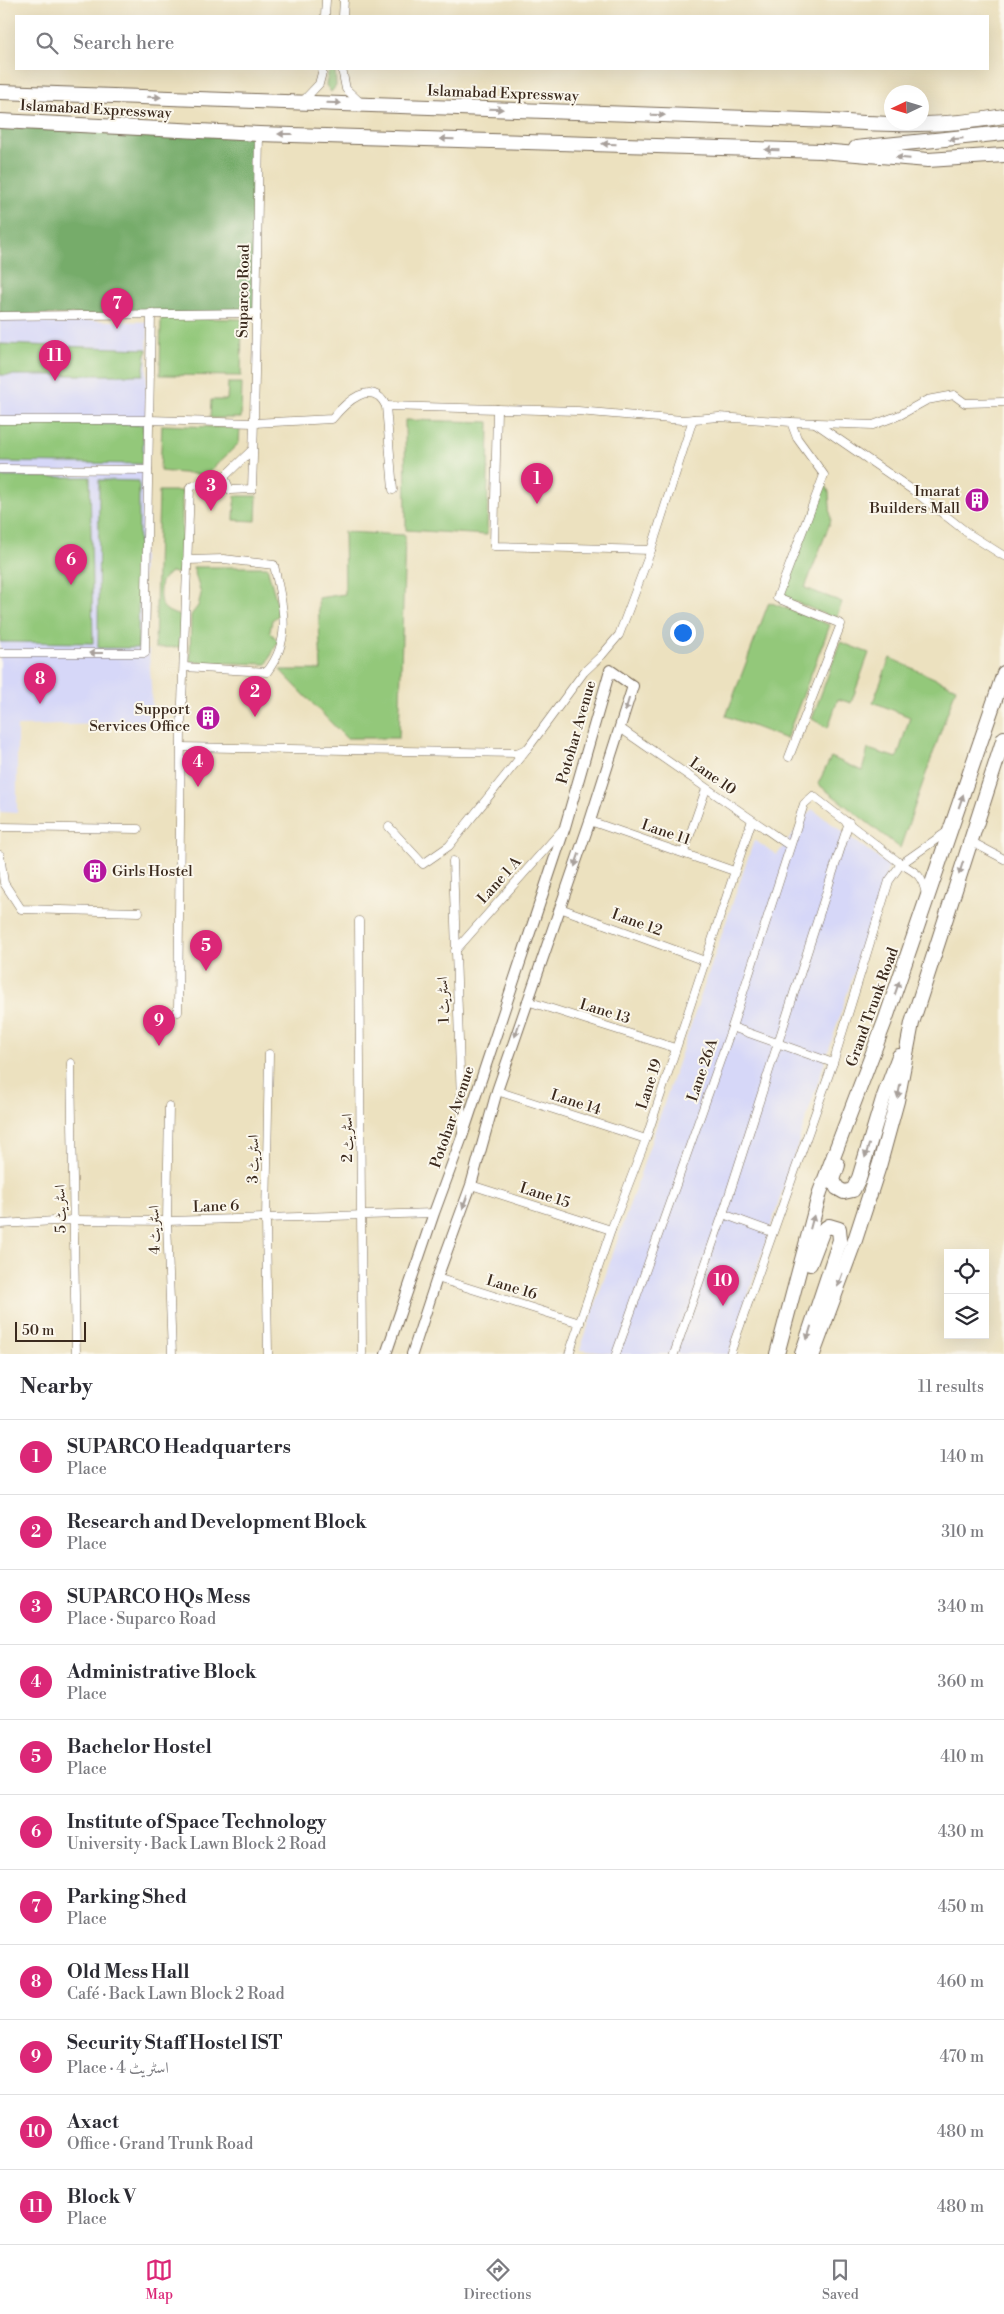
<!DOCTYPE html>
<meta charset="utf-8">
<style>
:root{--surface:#fff;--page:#f7f7f7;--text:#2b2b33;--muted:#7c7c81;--line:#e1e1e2;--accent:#db2777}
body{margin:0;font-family:"Libre Bodoni",Amiri,serif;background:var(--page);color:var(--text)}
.controls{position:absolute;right:15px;bottom:15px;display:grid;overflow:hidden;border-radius:0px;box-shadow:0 5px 20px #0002}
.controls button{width:45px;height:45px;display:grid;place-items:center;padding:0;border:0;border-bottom:1px solid var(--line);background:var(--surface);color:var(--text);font:25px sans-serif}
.compass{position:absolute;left:884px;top:85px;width:45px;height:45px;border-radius:50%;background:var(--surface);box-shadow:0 5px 20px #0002;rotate:266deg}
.scale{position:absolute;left:15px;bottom:12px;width:71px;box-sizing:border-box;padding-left:5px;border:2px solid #3b2a1e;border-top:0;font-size:14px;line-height:18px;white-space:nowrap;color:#3b2a1e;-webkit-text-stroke:4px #fbf7ec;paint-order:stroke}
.you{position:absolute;left:682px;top:632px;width:18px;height:18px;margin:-12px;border:4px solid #fff;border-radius:50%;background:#1a73e8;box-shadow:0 0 0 8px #1a73e833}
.badge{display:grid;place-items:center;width:32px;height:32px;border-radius:50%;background:var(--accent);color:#fff;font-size:16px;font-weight:700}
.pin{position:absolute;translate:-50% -41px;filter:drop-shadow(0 1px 2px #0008)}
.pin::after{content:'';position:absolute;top:26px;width:18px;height:15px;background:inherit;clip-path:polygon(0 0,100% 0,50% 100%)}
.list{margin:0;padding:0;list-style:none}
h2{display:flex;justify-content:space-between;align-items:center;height:65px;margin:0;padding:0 20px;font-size:21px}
h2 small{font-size:16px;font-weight:400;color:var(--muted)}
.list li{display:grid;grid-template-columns:32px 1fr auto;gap:15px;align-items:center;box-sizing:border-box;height:75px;padding:0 20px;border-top:1px solid var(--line)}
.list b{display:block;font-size:19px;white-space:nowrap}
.list p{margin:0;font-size:16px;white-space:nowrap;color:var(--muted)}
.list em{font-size:16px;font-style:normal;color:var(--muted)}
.icon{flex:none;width:28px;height:28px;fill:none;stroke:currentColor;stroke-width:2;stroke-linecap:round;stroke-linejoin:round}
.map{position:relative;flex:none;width:1004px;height:1354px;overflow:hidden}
.search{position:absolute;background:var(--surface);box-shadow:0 5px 20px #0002;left:15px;right:15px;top:15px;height:55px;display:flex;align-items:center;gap:12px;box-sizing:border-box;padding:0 18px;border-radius:0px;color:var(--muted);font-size:19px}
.sheet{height:890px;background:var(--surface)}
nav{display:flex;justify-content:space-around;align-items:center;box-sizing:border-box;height:70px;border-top:1px solid var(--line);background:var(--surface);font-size:14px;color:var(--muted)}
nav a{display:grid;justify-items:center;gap:2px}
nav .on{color:var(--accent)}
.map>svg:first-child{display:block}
.built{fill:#d6d7f8}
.green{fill:#93c87a;stroke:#67794c}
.forest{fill:#76ac6a;stroke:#586b44}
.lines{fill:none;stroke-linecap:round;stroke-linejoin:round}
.minor-casing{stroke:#796a56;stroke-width:9}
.tertiary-casing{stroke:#796a56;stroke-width:12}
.trunk-casing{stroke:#796a56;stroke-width:16}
.minor{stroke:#fff;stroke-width:8}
.tertiary{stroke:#fff;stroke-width:10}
.trunk{stroke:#fff;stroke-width:14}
.oneway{fill:#a79f9a}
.labels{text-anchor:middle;stroke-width:4;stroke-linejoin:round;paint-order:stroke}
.street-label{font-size:15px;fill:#3b2a1e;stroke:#fbf7ec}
.poi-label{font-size:15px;fill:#3b2a1e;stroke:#fbf7ec;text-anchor:end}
</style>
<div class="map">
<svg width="1004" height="1354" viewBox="0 0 1004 1354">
<rect width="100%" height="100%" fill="#fbf7ec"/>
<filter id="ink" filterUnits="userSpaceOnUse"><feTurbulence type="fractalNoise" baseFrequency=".02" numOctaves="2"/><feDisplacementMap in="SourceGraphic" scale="10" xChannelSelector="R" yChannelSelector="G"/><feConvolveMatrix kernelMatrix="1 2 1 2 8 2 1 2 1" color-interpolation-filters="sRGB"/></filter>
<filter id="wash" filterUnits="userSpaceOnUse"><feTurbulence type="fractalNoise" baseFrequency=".0096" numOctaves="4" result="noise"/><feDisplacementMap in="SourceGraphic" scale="20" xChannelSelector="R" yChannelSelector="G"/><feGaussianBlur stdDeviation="1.12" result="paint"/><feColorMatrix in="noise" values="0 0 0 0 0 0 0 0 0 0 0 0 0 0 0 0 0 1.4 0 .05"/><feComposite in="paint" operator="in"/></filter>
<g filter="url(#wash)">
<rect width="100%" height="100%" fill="#ece1bf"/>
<g class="built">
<polygon points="0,318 148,322 141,647 145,653 149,649 153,723 17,726 17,813 0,812"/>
<polygon points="812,809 889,866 729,1354 614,1354 580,1350 754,840 777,855"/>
</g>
<g class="green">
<polygon points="329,69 335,69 336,86 331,92 326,85"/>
<polygon points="161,318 242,319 241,376 160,375"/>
<polygon points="0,344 147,349 143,375 0,375"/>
<polygon points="228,383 242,383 241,418 210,418 211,400 227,400"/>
<polygon points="405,420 489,422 487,535 406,530"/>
<polygon points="0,423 143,425 143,464 0,462"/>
<polygon points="162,425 240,428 239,443 206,475 160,471"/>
<polygon points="0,477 90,477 93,643 0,642"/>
<polygon points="99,480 139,481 138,648 98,648"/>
<polygon points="824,481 829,492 831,520 805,588 842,602 836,619 781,596"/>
<path d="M159 491H182V561L178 574 171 572 161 581C158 602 159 611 182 616L180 647 155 648Z"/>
<polygon points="235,496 257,496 256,521 234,520"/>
<polygon points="344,532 405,535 399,738 346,738 280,670 321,670 318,598 345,594"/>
<polygon points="193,567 267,567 280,614 272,620 270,632 278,641 267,664 190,662 191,615 198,606 201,594"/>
<polygon points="769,602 830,625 786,739 726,716"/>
<polygon points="840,642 869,653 851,703 838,699 828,728 812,719"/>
<polygon points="890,658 956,688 900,848 818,784 831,757 862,771 868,749 897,758 910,717 873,702"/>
</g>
<polygon class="forest" points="0,127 251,133 257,313 0,315"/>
</g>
<g filter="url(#ink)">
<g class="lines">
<defs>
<g id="minor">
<polyline points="325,16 326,0"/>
<polyline points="343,16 344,0"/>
<polyline points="342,69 346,89 362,104"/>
<polyline points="302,102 319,84 323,69"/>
<polyline points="0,316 257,313"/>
<polyline points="386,406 578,411 682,420 719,417 791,422 797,438 824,475 777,598 841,624 789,757"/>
<polyline points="497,409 494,546 651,550 693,419"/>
<path d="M0 420H149L254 423 332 419C345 403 372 377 386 406L393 490"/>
<polyline points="791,422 873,425 900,415 927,400 954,395 965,403 1004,402"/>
<polyline points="815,423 914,491 969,534 1004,556"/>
<path d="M253 449 224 477 230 490 252 489C256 371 257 252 259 134"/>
<polyline points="0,469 148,470"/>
<polyline points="0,653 145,653 151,313"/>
<path d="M184 667 267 672C294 637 282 604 274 565L224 559 187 560"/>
<polyline points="620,728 790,846"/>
<polyline points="181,747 517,753 528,748 584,672 602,655 619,635 651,550"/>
<polyline points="590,821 734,871"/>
<polyline points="0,827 138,829"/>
<polyline points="389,827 423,864 449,846 526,750"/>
<polyline points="970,841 1004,859"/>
<polyline points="684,852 706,789"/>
<polyline points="0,855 4,883 21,909 139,912"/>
<polyline points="453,861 462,1132"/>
<path d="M926 894C922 876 918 873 901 864L948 831"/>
<polyline points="560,908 705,961"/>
<polyline points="359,921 362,1354"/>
<polyline points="455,951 563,829"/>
<polyline points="527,1001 675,1048"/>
<polyline points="178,1012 181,730 190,487 224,477"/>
<polyline points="732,1027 833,1063"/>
<polyline points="71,1063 76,1354"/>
<polyline points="497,1091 646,1139"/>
<polyline points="169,1106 167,1221 172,1354"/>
<polyline points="471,1185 611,1230"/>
<polyline points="723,1214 849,822"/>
<polyline points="0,1224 74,1220 167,1221 434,1213"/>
<polyline points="437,1278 580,1323"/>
<polyline points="268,1354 266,1219 269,1054"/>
<polyline points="569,1354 611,1230 646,1139 752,820"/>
<polyline points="616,1354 732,1027 804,804 813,796 901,864 889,881 833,1063 730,1354"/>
<polyline points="674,1354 723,1214 772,1232"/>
</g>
<polyline id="tertiary" points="386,1354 434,1213 462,1137 565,827 610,670 633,686 590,821 497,1091 471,1185 437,1278 412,1354"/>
<g id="trunk">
<path d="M0 92 832 121C891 125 945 127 1004 116"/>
<polyline points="0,121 259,134 821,151 928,160 1004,155"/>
<polyline points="856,148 1004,133"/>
<polyline points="838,1165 833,1180 837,1188 844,1192 853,1190 859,1178 883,1099 899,1056"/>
<polyline points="777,1354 820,1192 885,1021 1004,673"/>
<polyline points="802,1354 840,1240 839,1229 829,1226 823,1230 810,1264"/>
<polyline points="813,1354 855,1240 880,1163 897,1101 912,1023 1004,738"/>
</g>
</defs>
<use href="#minor" class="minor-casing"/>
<use href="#tertiary" class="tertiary-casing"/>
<use href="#trunk" class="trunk-casing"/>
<use href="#minor" class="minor"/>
<use href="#tertiary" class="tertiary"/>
<use href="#trunk" class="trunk"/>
</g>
<defs><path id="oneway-solid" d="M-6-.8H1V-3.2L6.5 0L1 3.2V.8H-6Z" transform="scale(1.25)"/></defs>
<g class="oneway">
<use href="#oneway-solid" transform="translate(154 97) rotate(2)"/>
<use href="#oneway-solid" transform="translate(334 103) rotate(2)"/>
<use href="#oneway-solid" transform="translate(496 109) rotate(2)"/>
<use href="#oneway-solid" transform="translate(658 115) rotate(2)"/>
<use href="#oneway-solid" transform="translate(285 134) rotate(-180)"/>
<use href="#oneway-solid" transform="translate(447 139) rotate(-178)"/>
<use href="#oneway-solid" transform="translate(956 139) rotate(175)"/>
<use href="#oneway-solid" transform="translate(609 144) rotate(-178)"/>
<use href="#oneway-solid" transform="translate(772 150) rotate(-178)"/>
<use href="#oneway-solid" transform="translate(903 158) rotate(-175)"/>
<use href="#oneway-solid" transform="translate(96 653) rotate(-180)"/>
<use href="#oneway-solid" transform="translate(627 705) rotate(107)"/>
<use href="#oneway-solid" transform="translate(961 801) rotate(-71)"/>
<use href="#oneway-solid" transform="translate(577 860) rotate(109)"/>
<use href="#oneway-solid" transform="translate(961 868) rotate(108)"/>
<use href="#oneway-solid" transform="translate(897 988) rotate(-71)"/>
<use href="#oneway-solid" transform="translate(517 1030) rotate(108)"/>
<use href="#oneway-solid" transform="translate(899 1091) rotate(101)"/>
<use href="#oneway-solid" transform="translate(867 1151) rotate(107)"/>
<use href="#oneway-solid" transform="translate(465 1202) rotate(110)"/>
<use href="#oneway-solid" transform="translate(812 1222) rotate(-75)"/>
<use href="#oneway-solid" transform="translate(840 1280) rotate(110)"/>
<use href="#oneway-solid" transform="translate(809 1333) rotate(107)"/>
</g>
</g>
<defs>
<symbol id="building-disc" viewBox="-11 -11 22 22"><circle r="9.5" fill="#b5179e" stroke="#fbf7ec"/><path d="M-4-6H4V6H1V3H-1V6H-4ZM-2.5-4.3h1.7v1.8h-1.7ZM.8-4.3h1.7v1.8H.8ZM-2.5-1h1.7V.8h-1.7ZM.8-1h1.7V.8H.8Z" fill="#fff"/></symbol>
</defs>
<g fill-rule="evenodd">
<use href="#building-disc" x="963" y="486" width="28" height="28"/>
<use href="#building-disc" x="194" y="704" width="28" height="28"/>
<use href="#building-disc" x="81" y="857" width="28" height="28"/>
</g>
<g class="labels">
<g class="street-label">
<text transform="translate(503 93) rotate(2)" y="5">Islamabad Expressway</text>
<text transform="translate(96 109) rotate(3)" y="5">Islamabad Expressway</text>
<text transform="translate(243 291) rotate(-89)" y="5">Suparco Road</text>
<text transform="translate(576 732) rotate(-74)" y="5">Potohar Avenue</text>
<text transform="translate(713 776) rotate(35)" y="5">Lane 10</text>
<text transform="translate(666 832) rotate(19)" y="5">Lane 11</text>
<text transform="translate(499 880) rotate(-48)" y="5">Lane 1 A</text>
<text transform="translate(637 922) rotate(20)" y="5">Lane 12</text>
<text transform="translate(443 1000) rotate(-92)" y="5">اسٹریٹ 1</text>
<text transform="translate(872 1007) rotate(-70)" y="5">Grand Trunk Road</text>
<text transform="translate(605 1011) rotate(17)" y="5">Lane 13</text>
<text transform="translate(702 1070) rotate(-71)" y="5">Lane 26A</text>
<text transform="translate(649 1084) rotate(-72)" y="5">Lane 19</text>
<text transform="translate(576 1102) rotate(18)" y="5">Lane 14</text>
<text transform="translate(452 1117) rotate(-71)" y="5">Potohar Avenue</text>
<text transform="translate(347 1138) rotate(-90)" y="5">اسٹریٹ 2</text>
<text transform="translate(253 1159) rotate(-89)" y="5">اسٹریٹ 3</text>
<text transform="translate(545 1195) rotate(18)" y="5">Lane 15</text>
<text transform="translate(216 1206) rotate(-2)" y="5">Lane 6</text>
<text transform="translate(60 1209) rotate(-91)" y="5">اسٹریٹ 5</text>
<text transform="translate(154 1230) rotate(-91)" y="5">اسٹریٹ 4</text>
<text transform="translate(512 1287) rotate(17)" y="5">Lane 16</text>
</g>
<g class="poi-label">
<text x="960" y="496">Imarat<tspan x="960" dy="17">Builders Mall</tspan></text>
<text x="190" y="714">Support<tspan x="190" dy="17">Services Office</tspan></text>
<text x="112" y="876" text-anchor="start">Girls Hostel</text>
</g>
</g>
</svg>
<div class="controls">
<button><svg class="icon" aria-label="locate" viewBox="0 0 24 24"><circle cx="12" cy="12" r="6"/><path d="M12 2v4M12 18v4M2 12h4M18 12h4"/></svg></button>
<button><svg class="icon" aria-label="layers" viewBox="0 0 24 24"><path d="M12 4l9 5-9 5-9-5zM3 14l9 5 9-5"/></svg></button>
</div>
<svg class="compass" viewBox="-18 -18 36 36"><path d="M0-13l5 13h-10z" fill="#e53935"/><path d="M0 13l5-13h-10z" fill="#7c7c81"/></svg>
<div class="scale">50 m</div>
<div class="you"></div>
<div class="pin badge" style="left:537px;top:504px">1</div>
<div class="pin badge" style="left:255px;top:717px">2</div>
<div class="pin badge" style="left:211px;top:511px">3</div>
<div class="pin badge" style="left:198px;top:787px">4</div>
<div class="pin badge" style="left:206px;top:971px">5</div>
<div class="pin badge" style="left:71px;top:585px">6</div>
<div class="pin badge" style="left:117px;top:329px">7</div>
<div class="pin badge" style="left:40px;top:704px">8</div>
<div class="pin badge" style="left:159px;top:1046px">9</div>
<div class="pin badge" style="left:723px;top:1306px">10</div>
<div class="pin badge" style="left:55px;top:381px">11</div>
<div class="search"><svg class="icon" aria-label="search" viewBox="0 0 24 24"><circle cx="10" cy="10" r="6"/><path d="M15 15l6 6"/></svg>Search here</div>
</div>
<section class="sheet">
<h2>Nearby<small>11 results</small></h2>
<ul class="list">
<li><span class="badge">1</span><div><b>SUPARCO Headquarters</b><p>Place</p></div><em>140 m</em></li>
<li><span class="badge">2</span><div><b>Research and Development Block</b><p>Place</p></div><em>310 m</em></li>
<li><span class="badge">3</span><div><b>SUPARCO HQs Mess</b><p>Place · Suparco Road</p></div><em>340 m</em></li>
<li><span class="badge">4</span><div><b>Administrative Block</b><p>Place</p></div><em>360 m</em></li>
<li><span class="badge">5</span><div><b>Bachelor Hostel</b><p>Place</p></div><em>410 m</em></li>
<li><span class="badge">6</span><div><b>Institute of Space Technology</b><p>University · Back Lawn Block 2 Road</p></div><em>430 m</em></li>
<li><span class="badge">7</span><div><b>Parking Shed</b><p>Place</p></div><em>450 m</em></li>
<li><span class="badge">8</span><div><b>Old Mess Hall</b><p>Café · Back Lawn Block 2 Road</p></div><em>460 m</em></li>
<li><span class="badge">9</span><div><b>Security Staff Hostel IST</b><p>Place · اسٹریٹ 4</p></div><em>470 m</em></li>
<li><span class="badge">10</span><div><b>Axact</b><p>Office · Grand Trunk Road</p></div><em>480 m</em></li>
<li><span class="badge">11</span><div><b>Block V</b><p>Place</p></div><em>480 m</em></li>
</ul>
</section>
<nav>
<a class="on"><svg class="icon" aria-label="map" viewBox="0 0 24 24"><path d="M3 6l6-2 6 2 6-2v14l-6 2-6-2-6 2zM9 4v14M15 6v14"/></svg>Map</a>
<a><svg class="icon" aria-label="directions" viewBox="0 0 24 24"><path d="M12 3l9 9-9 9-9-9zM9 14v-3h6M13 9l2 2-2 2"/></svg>Directions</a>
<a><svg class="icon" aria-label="saved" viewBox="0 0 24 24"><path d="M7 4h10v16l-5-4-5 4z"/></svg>Saved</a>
</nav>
